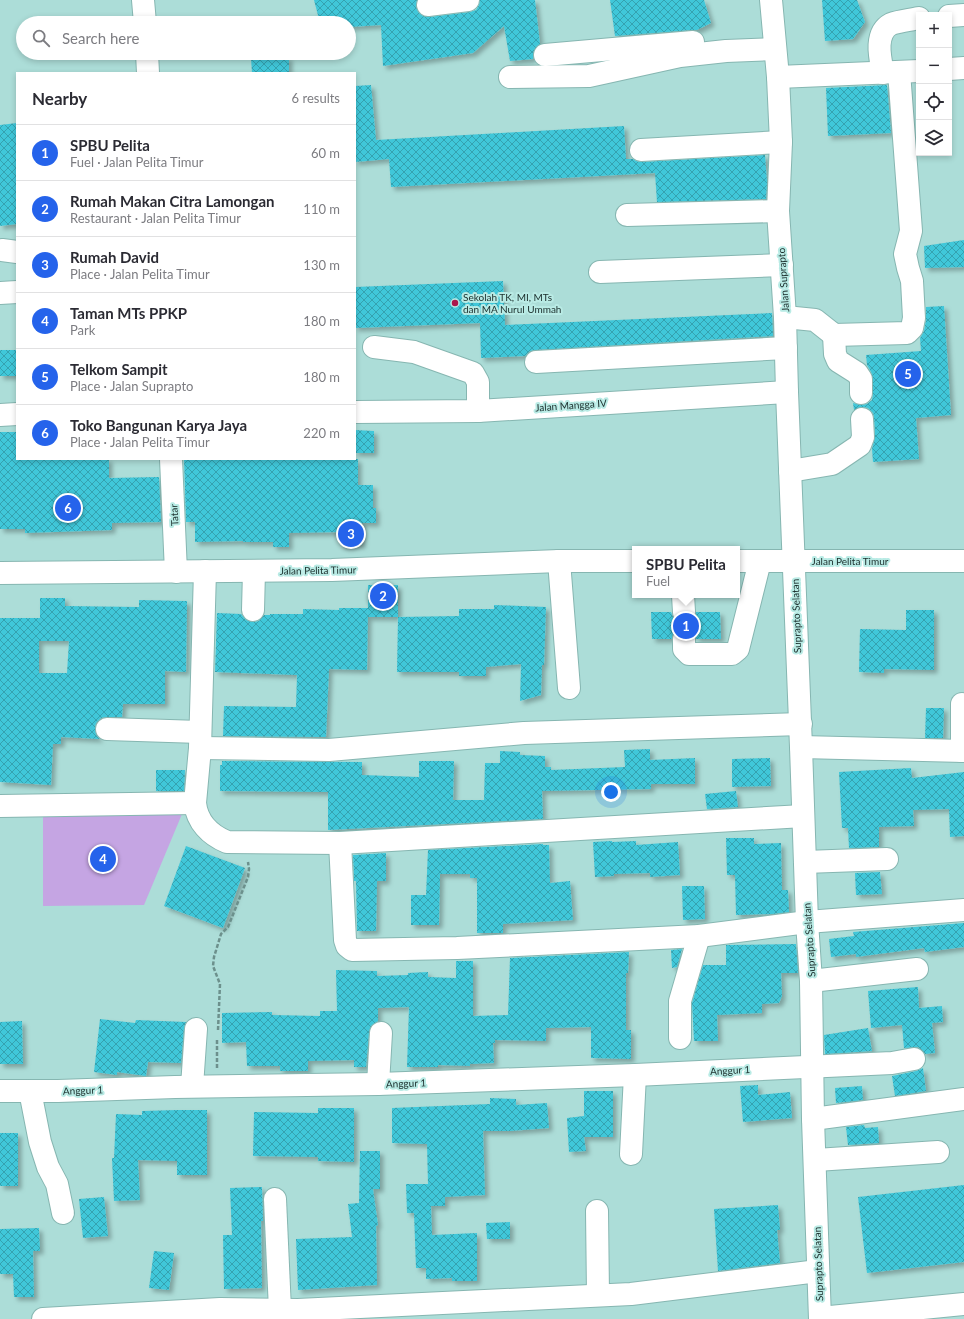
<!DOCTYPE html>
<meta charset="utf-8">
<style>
:root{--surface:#fff;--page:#f7f7f7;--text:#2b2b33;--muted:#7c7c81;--line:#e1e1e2;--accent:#2563eb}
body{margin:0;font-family:Lato,sans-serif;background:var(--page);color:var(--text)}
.controls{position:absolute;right:12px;top:12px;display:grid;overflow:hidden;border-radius:0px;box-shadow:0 2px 6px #0003}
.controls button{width:36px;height:36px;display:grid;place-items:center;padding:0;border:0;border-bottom:1px solid var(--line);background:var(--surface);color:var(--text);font:20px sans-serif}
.you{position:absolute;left:611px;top:792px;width:14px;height:14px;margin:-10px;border:3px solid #fff;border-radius:50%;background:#1a73e8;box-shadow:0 0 0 6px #1a73e833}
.badge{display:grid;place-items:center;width:26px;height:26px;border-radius:50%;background:var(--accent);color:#fff;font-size:13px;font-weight:700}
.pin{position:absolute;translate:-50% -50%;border:2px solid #fff;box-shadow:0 1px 4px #0006}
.popup{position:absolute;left:632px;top:546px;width:108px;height:52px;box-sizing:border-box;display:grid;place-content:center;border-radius:0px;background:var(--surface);filter:drop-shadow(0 1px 3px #0005);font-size:13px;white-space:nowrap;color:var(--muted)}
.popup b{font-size:15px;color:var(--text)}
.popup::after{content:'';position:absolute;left:50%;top:100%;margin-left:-8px;border:8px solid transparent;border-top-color:var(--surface)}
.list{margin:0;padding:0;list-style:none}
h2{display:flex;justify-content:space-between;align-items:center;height:52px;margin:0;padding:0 16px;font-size:17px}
h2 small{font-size:13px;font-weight:400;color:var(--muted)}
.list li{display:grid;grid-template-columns:26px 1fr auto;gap:12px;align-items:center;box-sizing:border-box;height:56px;padding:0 16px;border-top:1px solid var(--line)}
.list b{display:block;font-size:15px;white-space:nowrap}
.list p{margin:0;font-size:13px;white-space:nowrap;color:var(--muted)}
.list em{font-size:13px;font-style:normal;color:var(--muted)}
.icon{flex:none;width:22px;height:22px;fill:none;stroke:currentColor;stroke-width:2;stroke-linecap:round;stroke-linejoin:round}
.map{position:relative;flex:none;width:964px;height:1319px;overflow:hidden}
.search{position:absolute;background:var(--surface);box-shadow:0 2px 6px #0003;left:16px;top:16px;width:340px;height:44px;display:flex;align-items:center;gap:10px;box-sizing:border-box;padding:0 14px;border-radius:22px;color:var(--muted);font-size:15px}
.panel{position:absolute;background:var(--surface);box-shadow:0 2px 6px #0003;left:16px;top:72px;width:340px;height:388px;border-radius:0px}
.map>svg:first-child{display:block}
.green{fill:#c5a5e3}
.building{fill:url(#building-cross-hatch);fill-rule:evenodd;filter:url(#shadow)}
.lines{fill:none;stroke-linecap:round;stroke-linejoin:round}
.minor-tunnel{stroke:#8fbab5;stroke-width:22;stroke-dasharray:22 11;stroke-linecap:butt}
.minor-casing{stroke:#86b6b1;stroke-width:24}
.path{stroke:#6c908c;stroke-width:2.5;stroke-dasharray:4 2;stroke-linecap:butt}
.minor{stroke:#fff;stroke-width:22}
.poi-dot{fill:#aa174b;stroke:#b9ebe5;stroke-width:1.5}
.labels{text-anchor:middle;stroke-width:4;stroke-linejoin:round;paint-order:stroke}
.street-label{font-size:10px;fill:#1a2d2b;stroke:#b9ebe5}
.poi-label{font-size:10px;fill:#1a2d2b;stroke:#b9ebe5;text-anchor:start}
</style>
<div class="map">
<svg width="964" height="1319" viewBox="0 0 964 1319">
<defs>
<pattern id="building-cross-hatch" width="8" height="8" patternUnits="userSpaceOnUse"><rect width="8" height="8" fill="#41c7d9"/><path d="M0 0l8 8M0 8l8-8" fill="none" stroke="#36a2b0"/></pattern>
<filter id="shadow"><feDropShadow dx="3.5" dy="3.5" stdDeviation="2" flood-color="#0004"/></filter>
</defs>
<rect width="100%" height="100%" fill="#acddd8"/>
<polygon class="green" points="43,813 182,814 144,905 43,906"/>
<g class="building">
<polygon points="314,0 417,0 416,6 418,12 423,16 429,17 470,12 476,10 479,5 480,0 535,0 540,44 534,50 533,59 510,61 504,26 473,53 383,66 381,25 349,27 349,23 320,23"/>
<polygon points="610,0 704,0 711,23 697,30 692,30 615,36"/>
<polygon points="822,0 857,0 865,22 853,39 825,41"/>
<polygon points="289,57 289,73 252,73 251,58"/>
<polygon points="371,85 376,140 624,126 626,159 633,159 636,161 641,162 765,155 767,182 766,199 657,202 655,173 391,187 389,159 355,162 355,86"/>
<polygon points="887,85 891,133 828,136 826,88"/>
<polygon points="17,123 17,224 0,226 0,125"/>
<polygon points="964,240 964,267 925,268 924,246"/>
<polygon points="503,281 505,325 772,313 773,336 535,350 530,351 525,356 481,358 480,323 355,328 355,287"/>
<polygon points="944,306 951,415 916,418 919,459 873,462 872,449 875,436 874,418 873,413 868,408 862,407 854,410 853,403 861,405 867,404 872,400 873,393 873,379 871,372 867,365 866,355 921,351 920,338 924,331 926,320 926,307"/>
<rect x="0" y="350" width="17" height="26"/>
<polygon points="355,430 374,431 374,453 355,453"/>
<polygon points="0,432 17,432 17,459 109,459 109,478 159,477 161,522 112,523 112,530 25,533 25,529 0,529"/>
<polygon points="184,459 358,459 358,485 373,485 373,508 376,508 376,523 362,523 362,545 341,545 341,532 289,533 289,547 273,547 273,542 243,542 243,541 195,542 195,522 186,522"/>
<rect x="368" y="585" width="30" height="32"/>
<path d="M40 598H65V606L139 607V600L187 601 186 672 165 671V704H123L122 717H107L101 718 96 723 95 728 96 735 100 739 61 737V744H53L51 785 0 782V618H40ZM39 641H69L67 673H39Z"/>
<polygon points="494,605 546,607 544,665 542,665 541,695 520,701 521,664 486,667 486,676 459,676 459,672 397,672 398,617 459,616 459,609 494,609"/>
<polygon points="339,608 368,608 367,670 329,669 326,737 223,736 224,706 296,707 297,675 215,672 217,613 241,614 246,620 253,622 259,621 264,615 270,615 270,614 303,614 303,609 339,610"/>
<polygon points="906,610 934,610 934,670 884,669 884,673 859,672 860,629 906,630"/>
<polygon points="651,612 671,612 674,619 678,623 684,624 691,622 695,618 696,612 720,612 721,639 696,639 695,632 690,628 684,627 677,628 673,633 672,639 652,639"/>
<polygon points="926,708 944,708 943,738 925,738"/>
<polygon points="650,749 650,760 695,758 695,784 651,784 651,789 542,791 543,819 328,830 328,792 220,791 220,765 222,765 222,761 362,762 362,775 419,777 419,761 454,761 453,800 484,800 485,763 500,763 500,751 520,752 520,755 545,756 545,767 551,767 551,770 625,767 624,750"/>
<polygon points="770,758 771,786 732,787 732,759"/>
<polygon points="911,768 912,778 964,772 964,836 950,837 949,809 913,810 914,826 879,827 879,847 849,848 848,828 842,828 839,772"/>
<polygon points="156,770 185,770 184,791 156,791"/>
<polygon points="736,791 738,807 707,809 705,794"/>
<polygon points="726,838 754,838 754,844 781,843 782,890 788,890 789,912 772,914 736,915 735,875 727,875"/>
<polygon points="612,841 612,842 636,841 636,845 678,842 680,875 650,877 650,873 614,874 614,876 595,877 593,842"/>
<polygon points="543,844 543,845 549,845 550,883 570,881 573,920 503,924 503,933 477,933 477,878 470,878 470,874 440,874 439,925 411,925 411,895 426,895 428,850"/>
<polygon points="186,846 245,868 223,928 164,906"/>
<polygon points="386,853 386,881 377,881 376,931 357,931 356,881 354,881 353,855"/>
<polygon points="880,872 882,894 856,895 855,873"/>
<polygon points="682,886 704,886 705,919 683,920"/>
<polygon points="964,923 964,947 925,952 924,948 856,957 856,954 831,957 829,939 854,936 853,932"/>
<polygon points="796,944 798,973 781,973 782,996 779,1003 762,1004 762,1013 717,1015 718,1041 694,1041 692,1003 703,965 726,965 726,945"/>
<polygon points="682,949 677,967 672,968 671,950"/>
<polygon points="629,952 628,973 626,973 626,1030 631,1030 631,1059 591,1058 591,1027 546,1028 546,1041 495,1040 495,1043 493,1043 494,1063 470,1064 470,1066 438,1065 438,1067 407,1067 409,1007 378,1008 378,1021 371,1026 369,1032 366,1067 354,1067 354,1060 308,1061 308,1071 280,1071 280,1066 247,1066 246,1042 222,1043 222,1013 272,1012 272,1015 320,1016 320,1011 337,1011 336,970 377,971 377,976 408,975 408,973 428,972 428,977 456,978 456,961 473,961 473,1016 508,1015 510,958"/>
<polygon points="918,987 919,1008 942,1006 943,1022 932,1023 935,1053 925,1054 923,1051 918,1047 904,1048 902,1025 871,1028 868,991"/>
<polygon points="100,1019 135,1023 136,1020 186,1022 184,1028 181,1063 148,1062 146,1076 117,1072 117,1075 94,1072"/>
<polygon points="22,1021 23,1064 0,1064 0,1022"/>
<polygon points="868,1028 872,1051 825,1054 824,1035"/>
<polygon points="923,1068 926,1091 895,1096 892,1076 916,1071"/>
<polygon points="758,1085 758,1095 790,1092 792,1118 743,1122 740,1086"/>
<polygon points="862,1086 863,1100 836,1103 835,1088"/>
<polygon points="584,1091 613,1091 613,1137 584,1137 586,1151 569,1152 567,1118 584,1116"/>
<polygon points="490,1098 516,1099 516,1105 547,1103 549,1128 510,1131 483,1131 485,1195 445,1197 445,1206 431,1206 432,1235 477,1233 477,1281 452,1281 452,1278 426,1279 426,1268 416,1268 414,1213 407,1213 406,1184 428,1184 427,1144 392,1143 392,1108 490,1104"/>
<polygon points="318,1108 354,1108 354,1162 318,1161 318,1157 253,1156 254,1112 318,1113"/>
<polygon points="177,1110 207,1110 207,1175 177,1175 177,1161 138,1160 140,1200 114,1201 112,1158 114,1158 116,1114 142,1115 142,1111"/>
<polygon points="864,1125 865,1128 878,1127 879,1143 848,1145 846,1127"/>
<rect x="0" y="1133" width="18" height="53"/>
<polygon points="360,1151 380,1151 380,1189 373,1189 378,1225 376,1226 377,1285 298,1290 296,1239 352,1237 348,1204 359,1203"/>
<polygon points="964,1185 964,1262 867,1273 858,1197"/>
<polygon points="262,1187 263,1221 261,1221 262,1288 224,1289 223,1235 232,1235 230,1188"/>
<polygon points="104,1197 108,1236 83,1238 79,1199"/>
<polygon points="778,1205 780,1230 777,1230 780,1263 718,1271 714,1209"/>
<polygon points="510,1222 510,1239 487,1239 486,1223"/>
<polygon points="39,1228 40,1251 33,1251 34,1297 14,1297 13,1274 0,1274 0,1229"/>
<polygon points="154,1251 174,1253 169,1290 149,1288"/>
</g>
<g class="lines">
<polyline class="minor-tunnel" points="684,612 684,639"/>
<defs>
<g id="minor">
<polyline points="143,0 145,23"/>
<polyline points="771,0 778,77 781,142 778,211 785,317 787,392 801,747 807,922 811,981 813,1119 820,1319"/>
<polyline points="428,5 468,0"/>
<polyline points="949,16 964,15"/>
<polyline points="147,53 148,73"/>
<polyline points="545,55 693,42"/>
<polyline points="949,69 964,68"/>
<path d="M883 73C880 58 874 33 891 24 899 21 910 20 919 18"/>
<polyline points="510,77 589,76 680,56 726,51 775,49"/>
<polyline points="778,77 919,71"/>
<polyline points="641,150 781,142"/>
<polyline points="627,215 778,211"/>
<polyline points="2,250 17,252"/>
<polyline points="600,272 782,265"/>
<polyline points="0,293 17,292"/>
<polyline points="785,317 815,320 834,335 907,333 912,328 914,318 912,281 908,268 905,254 911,231 899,72"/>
<polyline points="834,335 835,354 838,361 857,373 861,379 861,393"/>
<polyline points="374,347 414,352 473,373 478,382 478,411"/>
<polyline points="536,362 786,348"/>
<polyline points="355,412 478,411 787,392"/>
<polyline points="0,415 17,414"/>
<polyline points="171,459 176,572"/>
<polyline points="790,471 832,464 860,445 863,437 862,419"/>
<polyline points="559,561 569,688"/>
<polyline points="737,561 964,561"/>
<path d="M205 571 200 748 195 803C197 822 210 835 227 842L340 843 803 816"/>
<polyline points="0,573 332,570 559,561 635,561"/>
<polyline points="683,595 684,612"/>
<polyline points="253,610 254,571"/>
<polyline points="684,639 684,649 689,654 732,654 738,649 760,561"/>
<polyline points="962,704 962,751"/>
<polyline points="107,729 200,732"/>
<polyline points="801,747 964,751"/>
<polyline points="200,748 329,750 524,733 801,724"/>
<polyline points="0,806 195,803"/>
<polyline points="340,843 345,940 347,946 352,950 457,948 699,936 807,922 964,910"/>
<polyline points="805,862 887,859"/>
<polyline points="811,981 917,969"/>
<polyline points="680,1038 680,1001 699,936"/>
<polyline points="378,1084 381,1033"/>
<polyline points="192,1086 196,1029"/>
<polyline points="0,1091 58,1091 175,1087 378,1084 635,1075 892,1063 914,1059"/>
<polyline points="30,1091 40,1142 48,1167 57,1184 63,1213"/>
<polyline points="813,1119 964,1099"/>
<polyline points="631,1154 635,1075"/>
<polyline points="816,1160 938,1152"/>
<polyline points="275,1199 280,1310"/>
<polyline points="597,1211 598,1295"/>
<polyline points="820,1318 964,1304"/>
<polyline points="43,1319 220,1309 298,1310 631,1294 818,1271"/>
</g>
</defs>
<use href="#minor" class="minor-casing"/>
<g class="path">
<polyline points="218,1030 220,984 213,966 214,957 221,934 228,927 248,877 249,869 248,862"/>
<polyline points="217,1068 217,1039"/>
</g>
<use href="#minor" class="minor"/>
</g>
<circle class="poi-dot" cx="455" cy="303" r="4"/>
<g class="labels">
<g class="street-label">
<text transform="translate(783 280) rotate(-94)" y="4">Jalan Suprapto</text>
<text transform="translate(571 405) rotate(-4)" y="4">Jalan Mangga IV</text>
<text transform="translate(174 515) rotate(-93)" y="4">Tatar</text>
<text x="850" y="565">Jalan Pelita Timur</text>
<text transform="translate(318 570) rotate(-1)" y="4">Jalan Pelita Timur</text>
<text transform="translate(796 616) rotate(-92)" y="4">Suprapto Selatan</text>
<text transform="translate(809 940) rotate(-94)" y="4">Suprapto Selatan</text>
<text transform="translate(730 1070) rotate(-3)" y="4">Anggur 1</text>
<text transform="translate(406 1083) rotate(-2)" y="4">Anggur 1</text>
<text transform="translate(83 1090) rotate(-2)" y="4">Anggur 1</text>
<text transform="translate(818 1264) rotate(-92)" y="4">Suprapto Selatan</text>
</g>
<g class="poi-label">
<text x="463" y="301">Sekolah TK, MI, MTs<tspan x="463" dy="12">dan MA Nurul Ummah</tspan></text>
</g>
</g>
</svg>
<div class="controls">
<button>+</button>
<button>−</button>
<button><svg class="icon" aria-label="locate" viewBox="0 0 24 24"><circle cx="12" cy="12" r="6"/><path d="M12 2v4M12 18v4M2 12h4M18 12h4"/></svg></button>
<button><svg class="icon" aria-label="layers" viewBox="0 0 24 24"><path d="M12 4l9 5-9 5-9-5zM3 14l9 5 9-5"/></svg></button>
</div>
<div class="you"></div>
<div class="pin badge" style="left:686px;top:626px">1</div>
<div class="popup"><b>SPBU Pelita</b>Fuel</div>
<div class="pin badge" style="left:383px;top:596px">2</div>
<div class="pin badge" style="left:351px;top:534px">3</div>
<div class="pin badge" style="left:103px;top:859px">4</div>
<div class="pin badge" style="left:908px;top:374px">5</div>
<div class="pin badge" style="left:68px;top:508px">6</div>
<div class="search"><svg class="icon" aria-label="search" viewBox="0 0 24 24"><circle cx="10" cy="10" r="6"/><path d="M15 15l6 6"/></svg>Search here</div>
<section class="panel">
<h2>Nearby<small>6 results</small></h2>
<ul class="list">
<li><span class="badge">1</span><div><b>SPBU Pelita</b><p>Fuel · Jalan Pelita Timur</p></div><em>60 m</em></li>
<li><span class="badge">2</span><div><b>Rumah Makan Citra Lamongan</b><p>Restaurant · Jalan Pelita Timur</p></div><em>110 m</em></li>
<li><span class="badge">3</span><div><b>Rumah David</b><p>Place · Jalan Pelita Timur</p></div><em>130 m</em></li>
<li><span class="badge">4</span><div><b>Taman MTs PPKP</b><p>Park</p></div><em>180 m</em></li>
<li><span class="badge">5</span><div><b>Telkom Sampit</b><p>Place · Jalan Suprapto</p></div><em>180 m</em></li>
<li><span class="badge">6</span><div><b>Toko Bangunan Karya Jaya</b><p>Place · Jalan Pelita Timur</p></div><em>220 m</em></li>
</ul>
</section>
</div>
